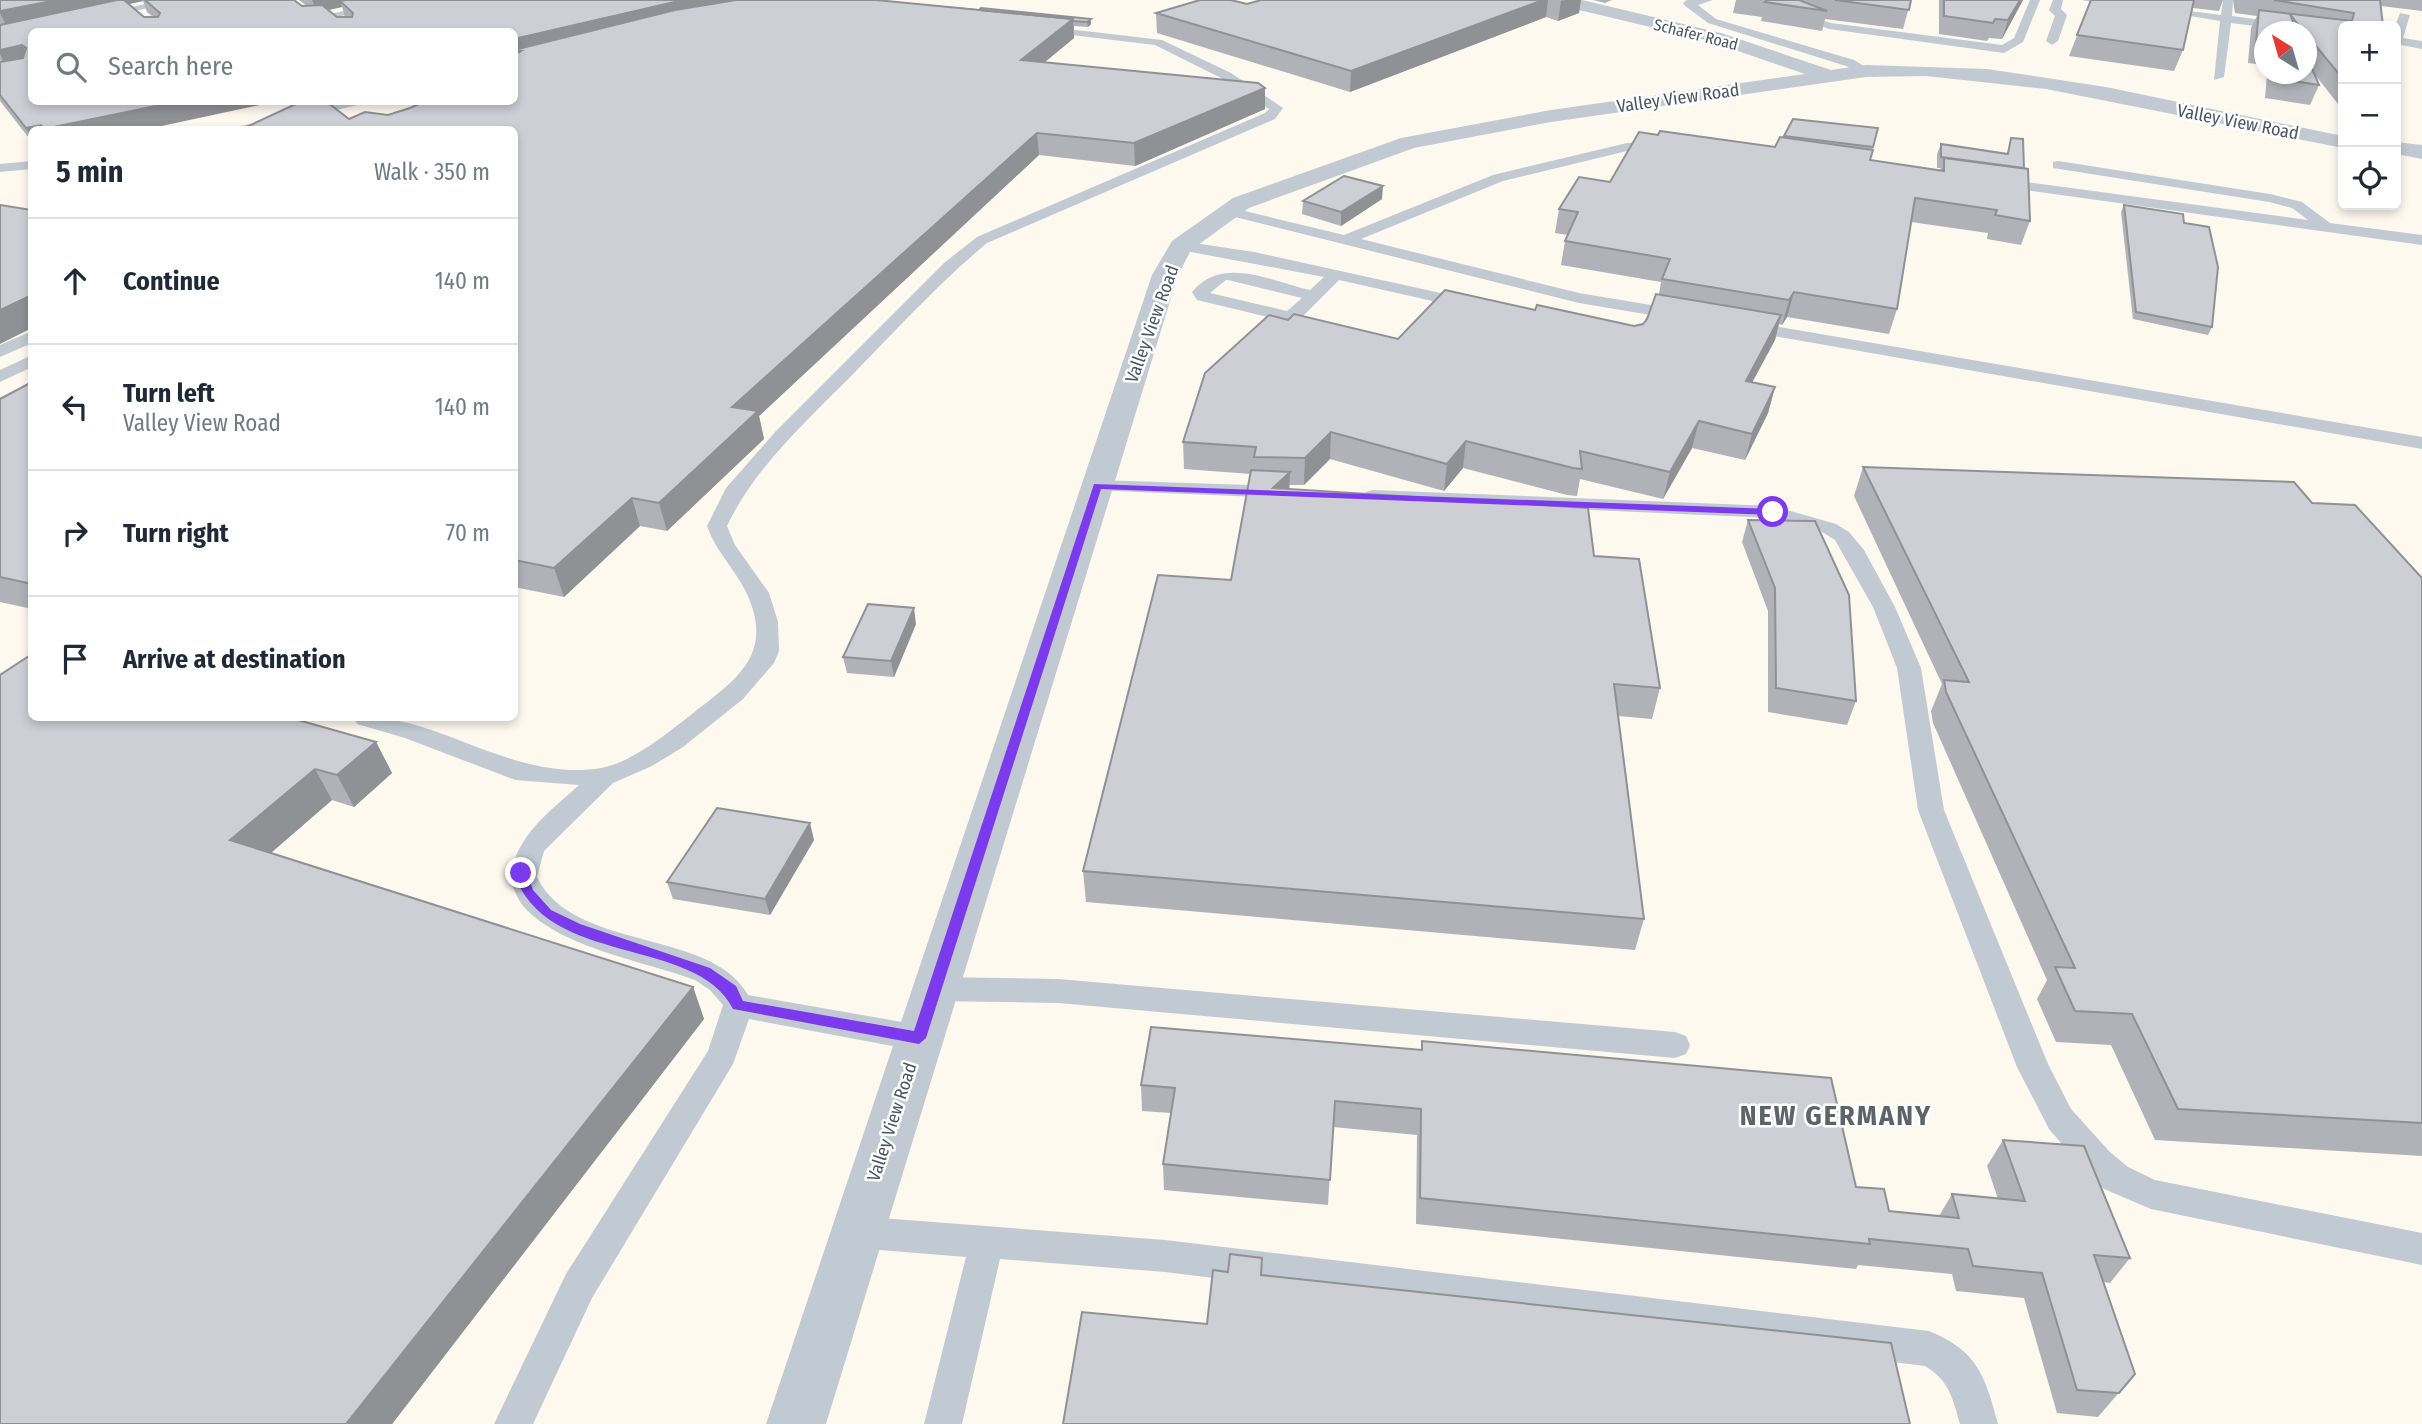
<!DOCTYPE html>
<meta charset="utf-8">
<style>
:root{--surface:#fff;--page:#f2f2f3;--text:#1f2937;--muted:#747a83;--line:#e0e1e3}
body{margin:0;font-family:"Fira Sans Condensed",sans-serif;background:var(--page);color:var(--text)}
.controls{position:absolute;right:21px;top:21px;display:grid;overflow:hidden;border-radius:10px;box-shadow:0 4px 10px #0003}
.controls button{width:63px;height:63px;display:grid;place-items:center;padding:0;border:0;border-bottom:2px solid var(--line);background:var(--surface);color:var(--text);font:35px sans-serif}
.compass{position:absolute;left:2254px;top:21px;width:63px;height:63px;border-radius:50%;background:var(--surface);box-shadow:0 4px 10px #0003;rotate:323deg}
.stop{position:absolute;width:21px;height:21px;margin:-16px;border:5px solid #7c3aed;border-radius:50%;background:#fff}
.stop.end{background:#7c3aed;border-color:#fff;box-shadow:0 2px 7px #0008}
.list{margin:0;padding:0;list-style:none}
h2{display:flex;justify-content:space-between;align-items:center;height:91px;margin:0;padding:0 28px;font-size:30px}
h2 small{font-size:23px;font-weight:400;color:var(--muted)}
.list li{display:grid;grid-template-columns:46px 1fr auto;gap:21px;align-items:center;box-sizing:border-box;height:126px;padding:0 28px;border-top:2px solid var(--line)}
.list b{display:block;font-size:26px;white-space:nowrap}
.list p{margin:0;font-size:23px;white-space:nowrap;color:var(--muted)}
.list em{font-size:23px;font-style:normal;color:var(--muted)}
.icon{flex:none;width:38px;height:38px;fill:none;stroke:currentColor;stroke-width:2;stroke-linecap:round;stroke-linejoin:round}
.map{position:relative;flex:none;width:2422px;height:1424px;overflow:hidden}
.search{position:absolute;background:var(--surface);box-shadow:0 4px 10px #0003;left:28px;top:28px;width:490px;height:77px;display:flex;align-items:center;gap:18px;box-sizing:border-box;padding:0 24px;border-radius:10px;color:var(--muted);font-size:26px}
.panel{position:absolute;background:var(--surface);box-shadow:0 4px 10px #0003;left:28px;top:126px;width:490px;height:595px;border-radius:10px}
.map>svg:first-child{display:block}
.commercial{fill:#fdf9ef;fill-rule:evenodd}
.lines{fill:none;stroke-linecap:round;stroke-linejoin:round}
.lane{fill:#c1cad2;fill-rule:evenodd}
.street{fill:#c1cad2;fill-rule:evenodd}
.wall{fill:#b0b2b7;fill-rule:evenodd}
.shaded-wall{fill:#909195}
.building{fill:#cdcfd5;stroke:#909195;stroke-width:2}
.route{fill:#7c3aed}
.labels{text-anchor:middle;stroke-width:5;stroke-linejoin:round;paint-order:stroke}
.far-street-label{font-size:16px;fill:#4a5661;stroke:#fff}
.street-label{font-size:18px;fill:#4a5661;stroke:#fff}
.near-district-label{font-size:28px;font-weight:bold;letter-spacing:2px;fill:#5f6368;stroke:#fff}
</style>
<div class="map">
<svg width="2422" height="1424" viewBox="0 0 2422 1424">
<rect width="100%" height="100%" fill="#f5f3f3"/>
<path class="commercial" d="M0 0H2422V1424H0ZM2343 26H2396V205H2343ZM32 32H514V102H32ZM2264 32H2306V74H2264ZM32 130H514V718H32Z"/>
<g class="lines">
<g class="lane">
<polygon points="162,0 183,0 104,18 98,15"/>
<polygon points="396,0 419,0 331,18 325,15"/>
<polygon points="1687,0 1713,0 1698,5 1716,19 1854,60 1872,71 1862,74 1846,66 1708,23 1684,5 1683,3"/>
<polygon points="2030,0 2040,0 2023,42 2004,53 1829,29 1788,14 1794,11 1831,23 2002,45 2014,38"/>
<polygon points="2053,0 2063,0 2061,9 2067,15 2058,41 2052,45 2046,41 2055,16 2049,10"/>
<polygon points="2081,0 2111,0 2130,5 2124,8"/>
<polygon points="2223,0 2233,0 2232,16 2343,31 2343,37 2231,23 2224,77 2214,80 2220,21 2154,10 2160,7 2221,15"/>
<polygon points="2400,13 2410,15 2403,38 2422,41 2422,49 2396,44 2395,26"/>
<path d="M1042 26 1162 40 1231 73 1283 108 1275 119 987 243C940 282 899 327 857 370 810 418 756 465 727 526L735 545 769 593 778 622 779 651 774 663 743 699 683 747 652 766 613 783 544 851 537 877C573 952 711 928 748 995L919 1025 930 1029 934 1038 930 1047 919 1051 749 1019 733 1064 592 1298 533 1424H494L566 1274 708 1051 723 1005 710 990 695 980C644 961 561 948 524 907 517 899 513 887 509 877 520 832 546 815 579 785L515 780 405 738 357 724 354 718C389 715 419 725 451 737 497 755 550 777 601 768 633 762 666 734 692 714 735 680 775 656 747 594 736 570 716 552 707 526L726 488 776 431 944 263 977 237 1265 113 1269 109 1223 79 1155 45 1038 31V27Z"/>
<polygon points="348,102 371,102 250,130 222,130"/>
<polygon points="1664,141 1671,145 1669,148 1627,151 1503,181 1361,239 1579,293 1687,311 1689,315 1681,320 1579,303 1223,214 1221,211 1228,207 1344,235 1493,175 1627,143"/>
<polygon points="32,161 32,169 0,172 0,164"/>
<polygon points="2058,161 2270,194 2302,202 2330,223 2422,235 2422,245 1996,186 1989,182 1996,178 2308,220 2292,208 2269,202 2053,168 2053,162"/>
<path d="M1181 241 1254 252 1468 299 1476 304 1468 309 1339 280 1302 317 1289 322 1197 300 1192 292C1222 255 1271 281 1310 290L1324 277 1175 249 1173 246ZM1226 280H1228L1302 298 1287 311 1210 293Z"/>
<polygon points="1745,321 2422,437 2422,449 1739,330 1736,326"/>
<polygon points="32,331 32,343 0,357 0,345"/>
<polygon points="32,355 32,367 0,382 0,370"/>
<polygon points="1097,480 1281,486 1291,492 1281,498 1090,490 1087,486 1090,482"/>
<polygon points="1373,490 1773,506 1836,524 1849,532 1864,550 1895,607 1921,668 1944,810 2048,1064 2071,1109 2110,1152 2128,1167 2155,1180 2422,1233 2422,1265 2151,1209 2104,1189 2086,1172 2049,1129 2017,1067 1918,810 1897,668 1873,607 1835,540 1822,532 1772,518 1366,500 1363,496 1366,492"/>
<polygon points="935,977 1058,979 1675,1032 1686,1036 1690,1045 1686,1054 1675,1058 1058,1003 935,1001 924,997 920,989 924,981"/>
<path d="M855 1216 1165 1240 1929 1331C1978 1351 1985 1376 1998 1424H1960C1953 1399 1949 1380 1925 1366L1165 1272 1000 1259 962 1424H924L966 1257 855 1248 843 1243 838 1232 843 1221Z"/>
</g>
<g class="street">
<polygon points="1551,0 1582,0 1721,33 1831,70 1866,65 1987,69 2106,87 2343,136 2343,148 2046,89 1926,76 1866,77 1551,122 1414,148 1249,208 1191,250 1178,275 826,1424 766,1424 1152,275 1172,241 1233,198 1401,138 1551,110 1805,74 1709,41 1554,4"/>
<polygon points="2396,142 2422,145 2422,159 2396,154"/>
</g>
</g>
<g class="wall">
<path d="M0 0H294L302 6H307L299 0H877L1091 19V24L1088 27 1074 26V38L1045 62 1265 109 1135 166 1039 155 759 416 764 439 667 531 640 526 564 597 514 587V130L349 119 514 102V32H32L143 130H32V142L0 101V62H2L0 60ZM143 1 147 12 153 17H144L129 4ZM342 7 345 17H337L329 10Z"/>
<polygon points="1261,0 1581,0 1579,13 1558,21 1546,17 1350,92 1157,33 1156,13 1247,4"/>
<polygon points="1593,0 1612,0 1605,3"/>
<polygon points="1736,0 1911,0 1903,29 1825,19 1822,31 1761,21 1762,17 1733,13"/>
<polygon points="1939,0 2023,0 2002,39 1989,38 1987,41 1939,34"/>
<polygon points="2091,0 2223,0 2219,11 2193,8 2183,50 2174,71 2069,56"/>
<polygon points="2233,0 2422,0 2422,11 2381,6 2343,26 2343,110 2342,109 2316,76 2319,85 2310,105 2265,98 2267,74 2306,74 2306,32 2264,32 2264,65 2248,63 2251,28 2257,16 2235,13"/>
<polygon points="1878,128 1870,160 1940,170 1941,168 1937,168 1937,154 1941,144 2007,154 2011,138 2024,168 2030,221 2021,245 1987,239 1988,233 1911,222 1897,309 1889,334 1787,317 1782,325 1779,324 1775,340 1752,382 1775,387 1768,413 1745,460 1692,448 1663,499 1580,479 1577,496 1567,495 1463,468 1444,491 1330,459 1304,485 1289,485 1289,489 1594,556 1660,688 1652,719 1618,716 1644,919 1635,950 1086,902 1083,871 1231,580 1251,474 1184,469 1183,442 1288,320 1398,339 1535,310 1634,326 1643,324 1659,294 1661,282 1561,265 1565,241 1568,235 1555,233 1559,209 1610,182 1658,135 1775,147 1784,136"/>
<polygon points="1382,199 1341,226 1302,214 1303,201"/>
<polygon points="2124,205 2184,223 2212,327 2208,335 2133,319 2121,212"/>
<polygon points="32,382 32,609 0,602 0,399"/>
<polygon points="1863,467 2312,503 2422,578 2422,1156 2155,1140 2111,1045 2056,1042 2037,999 2047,980 1933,723 1931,711 1942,684 1854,496"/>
<polygon points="1748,520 1856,701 1847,725 1768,712 1768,611 1742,542"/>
<polygon points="916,624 894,677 847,673 843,657"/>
<polygon points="0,675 376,742 392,773 354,807 332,800 271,853 693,987 704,1019 392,1424"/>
<polygon points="814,840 770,915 673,899 667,882"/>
<polygon points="1422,1041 1856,1187 1889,1211 1939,1216 1952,1194 1998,1199 1987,1166 2003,1140 2130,1258 2110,1283 2103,1282 2135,1374 2098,1417 2057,1413 2024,1298 1956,1291 1952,1274 1858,1265 1856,1269 1416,1224 1417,1135 1333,1127 1328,1205 1164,1190 1163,1164 1171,1113 1142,1111 1141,1085 1421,1050"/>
</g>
<g class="shaded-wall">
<polygon points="57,0 142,0 143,1 8,29 0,13 0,11"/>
<polygon points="312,0 382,0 340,1 342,7 317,12"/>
<polygon points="683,0 761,0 521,51 514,51 514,39"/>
<polygon points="1543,0 1548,0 1546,17 1350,92 1351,71"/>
<polygon points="1565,0 1581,0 1579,13 1558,21 1561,1"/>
<polygon points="2020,0 2023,0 2002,39 2008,20"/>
<polygon points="1073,19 1074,38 1023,80 1021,60"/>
<polygon points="1091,19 1091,24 1088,27 1087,22"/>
<polygon points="22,45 31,63 7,69 0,54 0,50"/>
<polygon points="1265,88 1265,109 1135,166 1134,143"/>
<polygon points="175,102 274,102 143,130 44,129"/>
<polygon points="41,125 43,130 32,130 32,139 26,128"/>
<polygon points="1037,133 1039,155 759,416 764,439 667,531 659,503 732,407"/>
<polygon points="1383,186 1382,199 1341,226 1341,212"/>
<polygon points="1794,292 1787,317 1782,325 1789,300"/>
<polygon points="32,295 32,328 0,344 0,310"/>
<polygon points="1781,315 1775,340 1739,407 1746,381"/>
<polygon points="1775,387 1768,413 1745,460 1752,434"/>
<polygon points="1699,421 1692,448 1663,499 1670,472"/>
<polygon points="1331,432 1330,459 1304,485 1305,458"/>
<polygon points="1466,441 1463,468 1444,491 1447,464"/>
<polygon points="1290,472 1289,501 1273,488"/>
<polygon points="632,498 640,526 564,597 554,568"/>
<polygon points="914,608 916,624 894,677 891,661"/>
<polygon points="376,742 392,773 354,807 337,775"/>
<polygon points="315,769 332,800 250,871 230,840"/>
<polygon points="810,823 814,840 770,915 765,899"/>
<polygon points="693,987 704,1019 392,1424 346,1424"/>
</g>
<g class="building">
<polygon points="0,0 57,0 0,11"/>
<polygon points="117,0 124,0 144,17 158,17 160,13 145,0 294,0 302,6 322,5 337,17 352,17 353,13 340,1 346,0 683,0 514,39 514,32 32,32 32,102 175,102 44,129 41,125 26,128 0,95 0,62 23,58 26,48 22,45 0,50 0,25"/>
<polygon points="736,0 876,0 1073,19 1021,60 1258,83 1265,88 1134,143 1037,133 732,407 758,411 659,503 632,498 554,568 514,560 514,130 240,130 300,102 327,102 349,119 365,112 388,115 410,108 423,102 514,102 514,55 521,51 514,51 514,50 675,10"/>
<polygon points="1200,0 1231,0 1247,4 1261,0 1543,0 1351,71 1156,13"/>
<polygon points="1767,0 1799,0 1827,11 1765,2"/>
<polygon points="1835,0 1911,0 1909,10"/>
<polygon points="1944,0 2020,0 2008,20 1995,19 1993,23 1944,16"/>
<polygon points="2091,0 2194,0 2183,50 2077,35"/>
<polygon points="2274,0 2380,0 2383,26 2343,26 2343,79 2306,34 2306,32 2304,32 2290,14 2297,32 2264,32 2264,45 2256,43 2259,10 2352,21 2354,13"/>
<polygon points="981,8 1091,19 1087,22 1073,21 1073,19 979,10"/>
<polygon points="2306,54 2319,85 2274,78 2275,74 2306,74"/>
<polygon points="1793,119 1878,128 1873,147 1784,136"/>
<polygon points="1660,131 1775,147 1780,137 1873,150 1870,160 1944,171 1944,158 2028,169 2030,221 1995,215 1997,210 1915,198 1897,309 1794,292 1789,300 1662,279 1670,259 1565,241 1578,212 1559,209 1579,177 1610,182 1639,132 1658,135"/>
<polygon points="2011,138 2023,139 2024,168 1941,157 1941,144 2008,154"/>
<polygon points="1344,176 1383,186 1341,212 1303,201"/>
<polygon points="0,205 32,210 32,295 0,310"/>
<polygon points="2124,205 2183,214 2184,223 2209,227 2218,267 2212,327 2136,312"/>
<polygon points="1445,290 1535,310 1537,305 1634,326 1643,324 1647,319 1656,294 1781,315 1746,381 1775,387 1752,434 1699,421 1670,472 1580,451 1582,469 1573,468 1466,441 1447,464 1331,432 1305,458 1254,457 1256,447 1183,442 1205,373 1269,315 1288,320 1294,314 1398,339"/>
<polygon points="32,382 32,584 0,577 0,399"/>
<polygon points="1863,467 2294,482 2312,503 2355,505 2422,578 2422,1123 2178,1109 2132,1014 2075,1011 2055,967 2075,968 1946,692 1944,680 1969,682"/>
<polygon points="1251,470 1290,472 1273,488 1588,508 1594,556 1639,559 1660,688 1614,684 1644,919 1083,871 1158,575 1231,580"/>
<polygon points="1748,520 1815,521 1849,595 1856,701 1776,688 1775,588"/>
<polygon points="868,604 914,608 891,661 843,657"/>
<polygon points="32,654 32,718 291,718 376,742 337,775 315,769 230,840 693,987 346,1424 0,1424 0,675"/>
<polygon points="717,808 810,823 765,899 667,882"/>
<polygon points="1151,1027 1422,1050 1422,1041 1831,1078 1856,1187 1884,1189 1889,1211 1959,1218 1952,1194 2025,1201 2003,1140 2084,1146 2130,1258 2094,1255 2135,1374 2119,1393 2077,1390 2042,1273 1973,1266 1968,1249 1869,1239 1870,1244 1420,1198 1421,1109 1335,1101 1330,1180 1163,1164 1175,1088 1141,1085"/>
<polygon points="1230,1254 1262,1258 1261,1275 1891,1343 1910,1424 1063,1424 1082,1312 1207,1324 1213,1270 1228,1272"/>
</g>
<path class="route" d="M1094 484 1773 509 1778 512 1773 515 1101 489 926 1038 919 1044 733 1009C696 935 545 968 514 873L521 869 527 873 533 890 551 910 580 924 710 968 736 986 743 1001 914 1031Z"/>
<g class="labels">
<g class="far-street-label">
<text transform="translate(1696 34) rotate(14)" y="6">Schafer Road</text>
</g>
<g class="street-label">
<text transform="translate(1678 98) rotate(-8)" y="6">Valley View Road</text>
<text transform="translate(2238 122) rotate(11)" y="6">Valley View Road</text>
<text transform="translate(1152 324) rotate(-70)" y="6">Valley View Road</text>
<text transform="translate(892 1122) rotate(-72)" y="6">Valley View Road</text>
</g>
<g class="near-district-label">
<text x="1836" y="1125">NEW GERMANY</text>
</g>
</g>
</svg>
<div class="controls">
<button>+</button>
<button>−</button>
<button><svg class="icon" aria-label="locate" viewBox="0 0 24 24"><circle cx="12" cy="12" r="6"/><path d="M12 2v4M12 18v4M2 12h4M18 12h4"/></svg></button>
</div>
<svg class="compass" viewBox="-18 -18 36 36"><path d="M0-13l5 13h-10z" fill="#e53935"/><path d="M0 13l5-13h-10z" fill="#747a83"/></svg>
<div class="stop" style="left:1773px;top:512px"></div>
<div class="stop end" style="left:521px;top:873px"></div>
<div class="search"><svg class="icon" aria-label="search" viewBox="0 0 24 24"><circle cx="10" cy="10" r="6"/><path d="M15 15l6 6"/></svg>Search here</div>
<section class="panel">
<h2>5 min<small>Walk · 350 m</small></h2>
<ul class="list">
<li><svg class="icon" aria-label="ahead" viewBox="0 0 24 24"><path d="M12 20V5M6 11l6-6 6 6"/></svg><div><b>Continue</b></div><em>140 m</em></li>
<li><svg class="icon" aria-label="left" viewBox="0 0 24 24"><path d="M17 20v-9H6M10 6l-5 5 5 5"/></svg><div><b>Turn left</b><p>Valley View Road</p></div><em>140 m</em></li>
<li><svg class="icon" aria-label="right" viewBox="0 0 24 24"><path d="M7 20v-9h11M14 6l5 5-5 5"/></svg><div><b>Turn right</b></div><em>70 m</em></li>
<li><svg class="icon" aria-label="arrive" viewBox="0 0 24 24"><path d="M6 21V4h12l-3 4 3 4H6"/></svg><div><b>Arrive at destination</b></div></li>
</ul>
</section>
</div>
